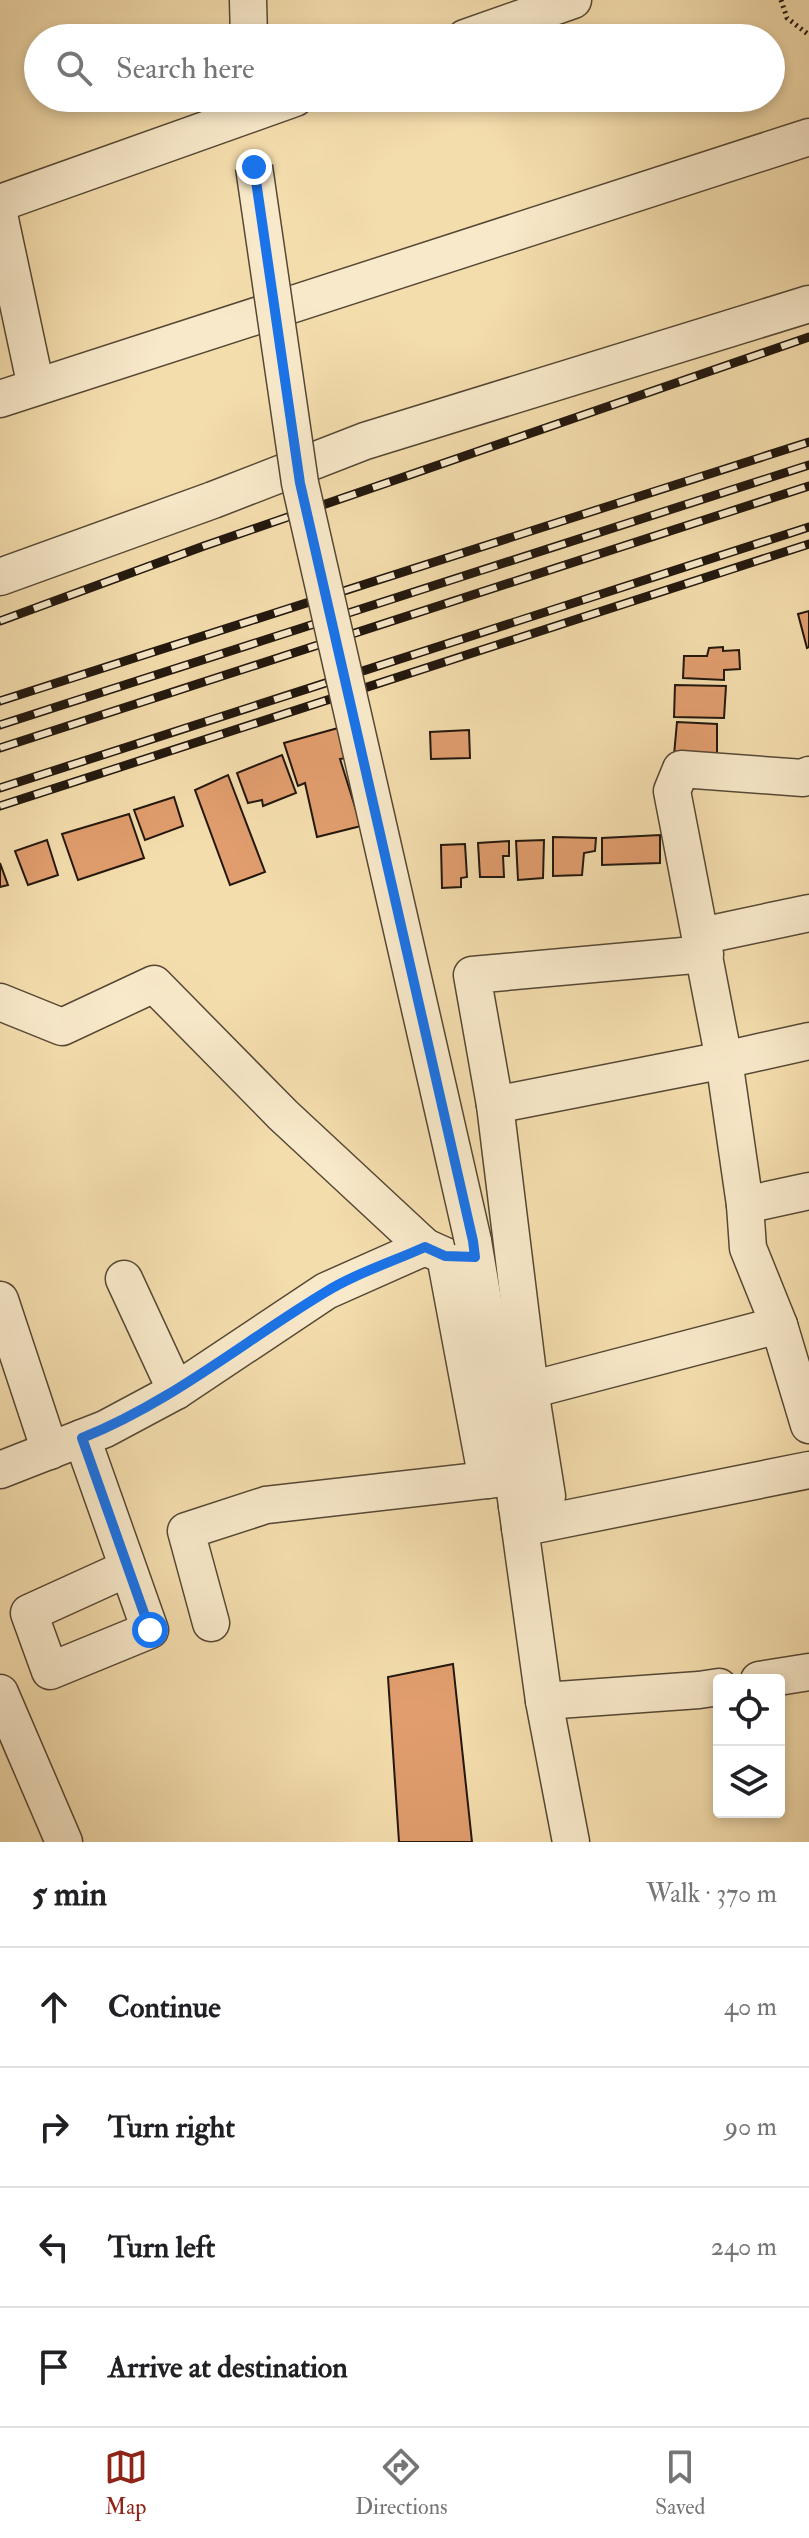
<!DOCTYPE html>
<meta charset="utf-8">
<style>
:root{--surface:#fff;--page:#f6f6f6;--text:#202124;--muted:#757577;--line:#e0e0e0;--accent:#8f2418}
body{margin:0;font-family:"IM FELL Double Pica",serif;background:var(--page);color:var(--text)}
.controls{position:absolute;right:24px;bottom:24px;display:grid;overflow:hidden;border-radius:8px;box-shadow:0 4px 12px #0003}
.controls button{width:72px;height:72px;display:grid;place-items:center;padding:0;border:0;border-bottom:2px solid var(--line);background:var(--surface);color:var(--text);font:40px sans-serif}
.stop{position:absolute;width:24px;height:24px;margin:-18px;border:6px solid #1a73e8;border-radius:50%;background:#fff}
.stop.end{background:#1a73e8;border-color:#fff;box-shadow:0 2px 8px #0008}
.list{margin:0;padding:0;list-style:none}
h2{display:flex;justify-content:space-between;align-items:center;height:104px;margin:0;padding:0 32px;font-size:34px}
h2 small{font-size:26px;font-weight:400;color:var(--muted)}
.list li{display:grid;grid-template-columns:52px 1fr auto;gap:24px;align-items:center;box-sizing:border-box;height:120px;padding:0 32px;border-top:2px solid var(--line)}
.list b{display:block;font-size:30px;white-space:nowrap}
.list em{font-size:26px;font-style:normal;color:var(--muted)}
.icon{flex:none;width:44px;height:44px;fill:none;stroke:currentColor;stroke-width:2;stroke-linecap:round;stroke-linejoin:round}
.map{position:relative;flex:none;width:809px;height:1842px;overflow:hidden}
.search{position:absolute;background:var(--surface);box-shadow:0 4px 12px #0003;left:24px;right:24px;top:24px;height:88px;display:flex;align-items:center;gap:20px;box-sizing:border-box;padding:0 28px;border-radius:44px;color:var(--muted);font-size:30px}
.sheet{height:584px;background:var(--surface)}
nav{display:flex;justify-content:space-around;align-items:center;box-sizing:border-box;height:112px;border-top:2px solid var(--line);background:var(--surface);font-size:22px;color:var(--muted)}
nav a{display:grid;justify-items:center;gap:4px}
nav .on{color:var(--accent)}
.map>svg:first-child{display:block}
.building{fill:#e19d6e;stroke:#22170d;stroke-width:2}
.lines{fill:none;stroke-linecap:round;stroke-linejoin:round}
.minor-casing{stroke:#564835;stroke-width:39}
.path{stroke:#22170d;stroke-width:5;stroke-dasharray:2 4;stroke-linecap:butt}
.minor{stroke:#f8e9ca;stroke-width:36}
.rail-casing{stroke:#22170d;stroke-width:9}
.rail{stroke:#f8e9ca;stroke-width:6;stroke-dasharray:18;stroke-linecap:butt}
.minor-bridge-casing{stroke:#564835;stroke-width:39;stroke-linecap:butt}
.minor-bridge{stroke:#f8e9ca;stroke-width:36}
.route{stroke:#1a73e8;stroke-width:10}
</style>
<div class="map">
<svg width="809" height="1842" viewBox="0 0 809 1842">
<rect width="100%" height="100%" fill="#f4ddad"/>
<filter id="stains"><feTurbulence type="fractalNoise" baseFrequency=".0025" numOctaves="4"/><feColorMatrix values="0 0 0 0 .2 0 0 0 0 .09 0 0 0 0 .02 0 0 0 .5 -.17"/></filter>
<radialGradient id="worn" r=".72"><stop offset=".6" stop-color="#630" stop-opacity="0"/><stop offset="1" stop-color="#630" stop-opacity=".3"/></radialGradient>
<g class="building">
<polygon points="809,611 809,647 807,648 798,614"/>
<polygon points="723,647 723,651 739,650 740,669 724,670 724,680 683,678 684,656 707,656 709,648"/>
<polygon points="675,685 726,686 724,718 674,717"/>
<polygon points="677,722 717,724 717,757 674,755"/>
<polygon points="338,728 346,758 340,759 361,826 317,837 305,783 298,786 284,743"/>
<polygon points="469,730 470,758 431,759 430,732"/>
<polygon points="282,755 296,793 263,806 262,800 248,803 237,773"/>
<polygon points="228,775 265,872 230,885 195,790"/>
<polygon points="174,797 183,826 145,840 134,810"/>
<polygon points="129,814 144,858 78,880 62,834"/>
<polygon points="660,835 660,863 602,865 602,838"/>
<polygon points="553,837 596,838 595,851 584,853 582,875 553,876"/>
<polygon points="47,840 58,875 28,885 15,851"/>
<polygon points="544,840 543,878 518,880 516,841"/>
<polygon points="509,841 509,856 503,856 504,877 480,877 478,843"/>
<polygon points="465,844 467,877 461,878 461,887 442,888 441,845"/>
<polygon points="0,863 8,885 0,887"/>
<polygon points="453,1664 472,1842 399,1842 388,1677"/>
</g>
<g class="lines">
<defs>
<g id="minor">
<polyline points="248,0 249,38"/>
<polyline points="465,38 573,0"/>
<polyline points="0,203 295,98"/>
<polyline points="0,219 36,387"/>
<polyline points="0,399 809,137"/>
<polyline points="0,577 213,500 365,441 809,304"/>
<polyline points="809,775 803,778 681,769 672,791 724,1060 745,1205 748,1248 779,1325 809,1425"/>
<polyline points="701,936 809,913"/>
<polyline points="0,1002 62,1027 154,984 283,1115 425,1247"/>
<polyline points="495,1105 724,1060 809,1041"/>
<polyline points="745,1205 809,1191"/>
<polyline points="473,1241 513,1477 544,1701 571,1842"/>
<polyline points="445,1256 487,1480"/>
<polyline points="124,1279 176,1391"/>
<polyline points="0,1300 50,1451"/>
<polyline points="530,1390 779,1325"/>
<polyline points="82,1438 150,1630 50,1671 29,1613 128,1568"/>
<polyline points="0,1470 105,1429 176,1391 326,1291 425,1247 445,1256"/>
<polyline points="517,1506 547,1496 530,1390 495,1105 472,975 705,954"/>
<polyline points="520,1528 809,1470"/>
<polyline points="211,1623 186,1531 266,1505 513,1477"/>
<polyline points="759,1680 809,1672"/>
<polyline points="0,1693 64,1842"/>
<polyline points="544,1701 699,1690 719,1687"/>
</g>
</defs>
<use href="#minor" class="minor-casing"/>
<polyline class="path" points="781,0 787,18 809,35"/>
<use href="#minor" class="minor"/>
<defs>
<g id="rail">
<polyline points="0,621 204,546 809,337"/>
<polyline points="0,701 809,442"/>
<polyline points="0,725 809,465"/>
<polyline points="0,748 809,486"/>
<polyline points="0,788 809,527"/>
<polyline points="0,806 809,544"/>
</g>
</defs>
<use href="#rail" class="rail-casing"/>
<use href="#rail" class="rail"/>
<defs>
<polyline id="minor-bridge" points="254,167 300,483 473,1241"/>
</defs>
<use href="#minor-bridge" class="minor-bridge-casing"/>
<use href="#minor-bridge" class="minor-bridge"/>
</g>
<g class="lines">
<path class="route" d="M150 1630 82 1438C170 1403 243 1342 324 1293 354 1274 392 1262 425 1247L445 1256 475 1257 473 1241 300 483 254 167"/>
</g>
<rect width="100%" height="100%" filter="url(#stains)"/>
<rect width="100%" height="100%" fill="url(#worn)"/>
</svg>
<div class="controls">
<button><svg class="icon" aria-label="locate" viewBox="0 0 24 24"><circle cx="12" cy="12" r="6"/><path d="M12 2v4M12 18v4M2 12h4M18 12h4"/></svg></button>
<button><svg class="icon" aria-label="layers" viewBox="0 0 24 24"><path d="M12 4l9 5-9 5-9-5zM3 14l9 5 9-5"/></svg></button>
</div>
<div class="stop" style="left:150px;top:1630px"></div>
<div class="stop end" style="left:254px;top:167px"></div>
<div class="search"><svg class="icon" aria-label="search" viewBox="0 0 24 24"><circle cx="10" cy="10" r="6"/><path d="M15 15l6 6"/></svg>Search here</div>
</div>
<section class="sheet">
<h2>5 min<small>Walk · 370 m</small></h2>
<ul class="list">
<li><svg class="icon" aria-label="ahead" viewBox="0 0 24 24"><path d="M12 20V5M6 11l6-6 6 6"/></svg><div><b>Continue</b></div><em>40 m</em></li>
<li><svg class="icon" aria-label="right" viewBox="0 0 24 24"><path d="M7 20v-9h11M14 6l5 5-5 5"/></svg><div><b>Turn right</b></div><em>90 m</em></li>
<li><svg class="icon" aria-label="left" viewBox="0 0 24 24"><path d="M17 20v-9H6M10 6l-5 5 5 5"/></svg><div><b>Turn left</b></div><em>240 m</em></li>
<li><svg class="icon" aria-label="arrive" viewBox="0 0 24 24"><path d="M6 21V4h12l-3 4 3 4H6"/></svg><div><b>Arrive at destination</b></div></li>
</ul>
</section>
<nav>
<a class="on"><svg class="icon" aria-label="map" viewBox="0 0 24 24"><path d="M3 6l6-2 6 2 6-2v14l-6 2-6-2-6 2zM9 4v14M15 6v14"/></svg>Map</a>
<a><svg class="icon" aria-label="directions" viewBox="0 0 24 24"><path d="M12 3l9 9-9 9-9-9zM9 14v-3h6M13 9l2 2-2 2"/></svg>Directions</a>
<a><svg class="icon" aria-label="saved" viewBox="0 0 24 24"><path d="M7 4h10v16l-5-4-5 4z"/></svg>Saved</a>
</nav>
